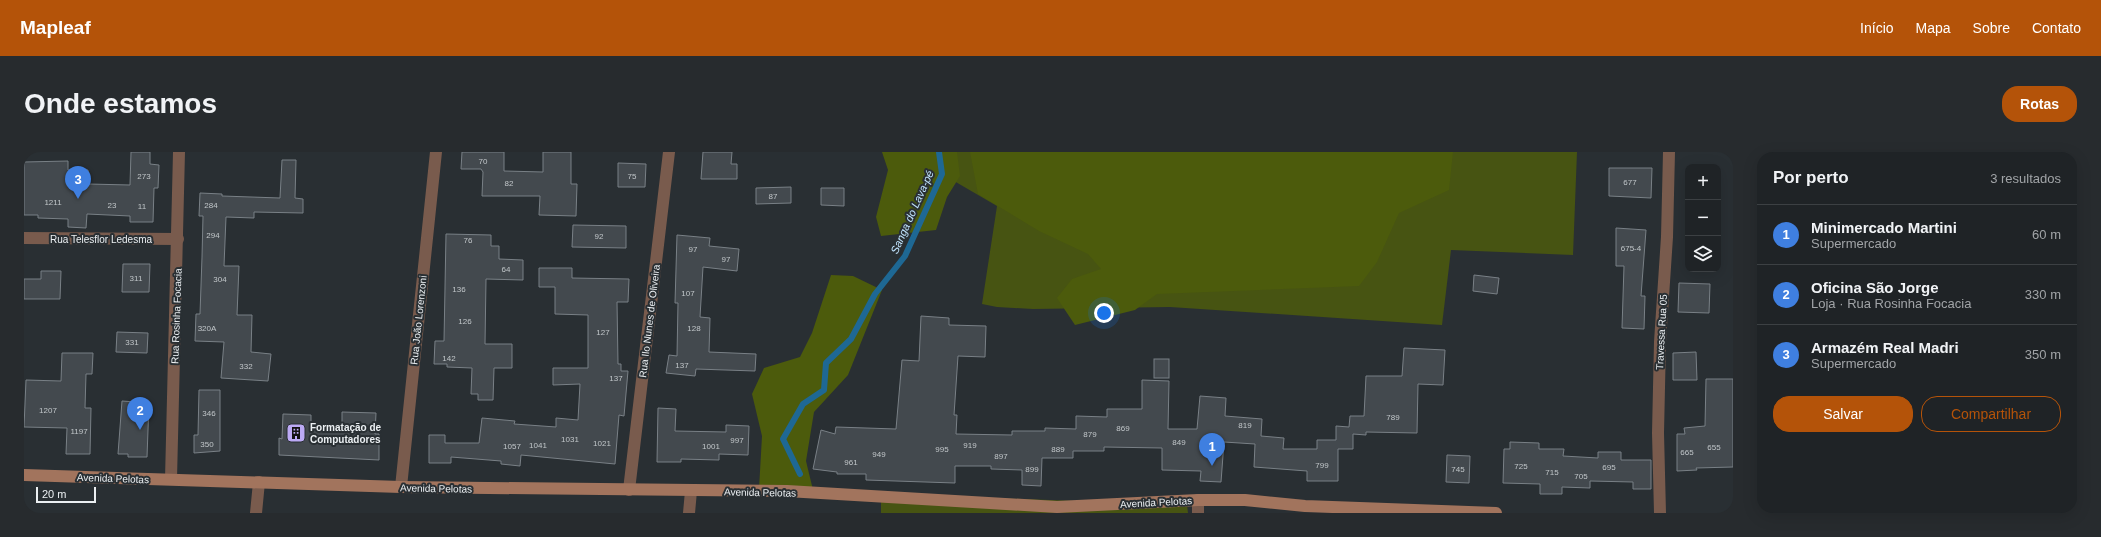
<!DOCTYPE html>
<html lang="pt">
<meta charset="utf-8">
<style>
:root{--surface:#1f2326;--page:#272b2e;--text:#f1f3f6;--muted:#a1a4a7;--line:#3c4043;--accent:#b45309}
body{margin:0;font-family:Arial,sans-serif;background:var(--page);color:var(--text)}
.controls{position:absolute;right:12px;top:12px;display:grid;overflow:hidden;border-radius:8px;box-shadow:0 4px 16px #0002}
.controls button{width:36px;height:36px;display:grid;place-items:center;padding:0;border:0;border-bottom:1px solid var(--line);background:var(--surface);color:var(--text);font:20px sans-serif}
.scale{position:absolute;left:12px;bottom:10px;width:60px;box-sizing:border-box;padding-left:4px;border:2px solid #ebeff2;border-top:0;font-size:11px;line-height:14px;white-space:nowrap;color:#ebeff2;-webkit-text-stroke:3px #292f33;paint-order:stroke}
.you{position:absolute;left:1080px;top:161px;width:14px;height:14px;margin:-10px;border:3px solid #fff;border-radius:50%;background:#1a73e8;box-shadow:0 0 0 6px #1a73e833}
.badge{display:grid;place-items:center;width:26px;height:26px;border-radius:50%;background:var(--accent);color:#fff;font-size:13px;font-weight:700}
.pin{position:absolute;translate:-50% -33px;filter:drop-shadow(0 1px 2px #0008)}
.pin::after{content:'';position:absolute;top:21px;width:14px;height:12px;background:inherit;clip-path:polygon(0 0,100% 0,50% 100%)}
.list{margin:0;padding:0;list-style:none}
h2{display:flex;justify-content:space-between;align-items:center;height:52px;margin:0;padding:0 16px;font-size:17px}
h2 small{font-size:13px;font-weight:400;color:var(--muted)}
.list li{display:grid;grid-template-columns:26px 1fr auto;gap:12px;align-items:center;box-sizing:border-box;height:60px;padding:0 16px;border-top:1px solid var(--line)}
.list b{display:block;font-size:15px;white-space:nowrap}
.list p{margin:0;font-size:13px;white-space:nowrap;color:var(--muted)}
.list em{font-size:13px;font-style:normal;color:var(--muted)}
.actions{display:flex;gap:8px;padding:12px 16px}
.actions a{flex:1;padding:9px 0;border:1px solid var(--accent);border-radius:16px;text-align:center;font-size:14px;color:var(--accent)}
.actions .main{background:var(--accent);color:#fff}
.icon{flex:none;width:22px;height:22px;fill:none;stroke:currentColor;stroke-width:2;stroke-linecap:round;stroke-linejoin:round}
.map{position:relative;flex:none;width:1709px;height:361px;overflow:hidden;border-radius:16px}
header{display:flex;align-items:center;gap:24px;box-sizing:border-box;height:56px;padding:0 20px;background:var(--accent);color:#fff}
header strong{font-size:19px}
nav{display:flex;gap:22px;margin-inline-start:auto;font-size:14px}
.intro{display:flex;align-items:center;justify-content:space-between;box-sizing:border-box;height:96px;padding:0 24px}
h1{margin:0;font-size:28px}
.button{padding:10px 18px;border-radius:16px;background:var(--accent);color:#fff;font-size:14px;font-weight:700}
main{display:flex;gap:24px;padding:0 24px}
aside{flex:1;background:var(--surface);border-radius:16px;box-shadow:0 4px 16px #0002}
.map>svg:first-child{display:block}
.green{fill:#475412}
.forest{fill:#4c5b0c}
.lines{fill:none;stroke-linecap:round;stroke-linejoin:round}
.stream{stroke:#1e6894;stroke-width:6}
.building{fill:#43494e;stroke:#798086}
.street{stroke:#795b4d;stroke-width:12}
.secondary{stroke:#a2745d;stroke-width:12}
.labels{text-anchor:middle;stroke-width:4;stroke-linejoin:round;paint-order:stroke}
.number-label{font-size:8px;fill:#c1c6c9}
.street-label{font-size:10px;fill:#ebeff2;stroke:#292f33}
.poi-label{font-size:10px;font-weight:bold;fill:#ebeff2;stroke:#292f33;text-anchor:start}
.water-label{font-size:11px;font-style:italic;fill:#c0e3fd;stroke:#292f33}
</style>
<header>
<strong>Mapleaf</strong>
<nav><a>Início</a><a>Mapa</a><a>Sobre</a><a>Contato</a></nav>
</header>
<div class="intro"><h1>Onde estamos</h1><a class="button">Rotas</a></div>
<main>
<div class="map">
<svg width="1709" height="361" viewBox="0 0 1709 361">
<rect width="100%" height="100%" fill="#292f33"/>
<g class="green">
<polygon points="915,0 1553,0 1549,103 1427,98 1418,173 1146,155 1009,157 973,155 958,152 973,54 918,22"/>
<polygon points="857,342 1163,353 1164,361 857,361"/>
</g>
<g class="forest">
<polygon points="858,0 933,0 936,24 923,45 912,78 857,84 852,65 864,18"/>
<polygon points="946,0 1429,0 1425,38 1375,61 1353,110 1335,134 1133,142 1111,158 1051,173 1033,146 1048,127 1077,117 1064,102 1015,79 954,42"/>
<polygon points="807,123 829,124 858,138 824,223 790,260 782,309 789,338 735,337 738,284 728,242 740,216 776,205 788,181"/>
</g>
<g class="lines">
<polyline class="stream" points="776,322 759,287 779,252 800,238 802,211 827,187 851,142 881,104 918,22 915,0"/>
</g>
<g class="building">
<polygon points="107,0 126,0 126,12 135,13 134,36 130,36 129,70 106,70 106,64 63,62 62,76 44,75 44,67 14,66 14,63 0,63 0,10 44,9 44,18 64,18 64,32 106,33"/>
<polygon points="438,0 480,0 480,19 519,20 519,0 547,0 547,32 553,32 552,64 515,63 516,44 458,44 459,20 457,17 437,17"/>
<polygon points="679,0 708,0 707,12 713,12 713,27 677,27"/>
<polygon points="258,8 272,8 271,46 279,47 279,61 230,60 230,66 202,65 200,114 215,114 213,163 228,163 227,200 247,202 244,229 197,226 200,190 171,189 172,162 176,162 178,105 179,64 175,64 176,41 198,42 198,44 256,46"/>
<polygon points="594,11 622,12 621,35 594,35"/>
<polygon points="1585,16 1628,16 1627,46 1585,44"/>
<polygon points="767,35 767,51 732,52 732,36"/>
<polygon points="797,36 820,36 820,54 797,53"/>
<polygon points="549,73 602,74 602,96 548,95"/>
<polygon points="1592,76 1622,78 1617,144 1621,144 1620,177 1598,176 1600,114 1592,114"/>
<polygon points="422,82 467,83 467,94 475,94 475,107 499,108 499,128 462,127 461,192 488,192 488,216 470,216 469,248 454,248 454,242 447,242 448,216 423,215 423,212 410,212 411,189 420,189"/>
<polygon points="653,83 686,86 685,94 715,97 713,119 679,115 676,165 686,166 685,200 732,202 731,219 672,217 671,224 642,221 645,203 653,204 654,151 651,151"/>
<polygon points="99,112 126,112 125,140 98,140"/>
<polygon points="515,116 548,116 548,126 605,127 604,150 593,150 594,212 597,212 597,219 604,219 600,264 595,263 591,312 497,303 496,314 477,312 477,309 427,305 427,311 405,311 405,283 421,283 421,291 455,291 458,266 491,269 490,272 532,275 532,266 554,268 556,232 529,233 529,216 564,216 564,163 531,162 531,135 515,135"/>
<polygon points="17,119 37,119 36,147 0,147 0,127 17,127"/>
<polygon points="1450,123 1475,126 1473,142 1449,139"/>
<polygon points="1655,131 1686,132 1685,161 1654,160"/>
<polygon points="897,164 925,166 925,173 962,174 961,205 934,204 930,263 933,263 932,282 988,283 988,279 1021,279 1021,276 1052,277 1052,264 1083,265 1083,257 1118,257 1118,228 1145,229 1144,277 1173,277 1176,244 1202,246 1201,264 1238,267 1237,284 1260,286 1259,297 1293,297 1293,288 1312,288 1312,274 1325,275 1326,264 1340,264 1342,224 1378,224 1380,196 1421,198 1419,233 1394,232 1393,281 1342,280 1342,283 1329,282 1329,297 1314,297 1314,329 1283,329 1283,319 1230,315 1231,292 1200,290 1197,330 1176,329 1177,319 1138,318 1138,296 1080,295 1080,299 1049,299 1049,306 1018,306 1017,334 998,333 998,318 967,317 967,314 931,314 931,331 842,328 842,322 813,322 813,320 789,317 797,278 811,282 812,275 872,277 878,208 895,209"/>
<polygon points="93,180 124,181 123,201 92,200"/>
<polygon points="1672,200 1673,228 1649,228 1649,201"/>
<polygon points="38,201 69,201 68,222 62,222 61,256 67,256 66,302 42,302 43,276 0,275 2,228 37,229"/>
<rect x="1130" y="207" width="15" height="19"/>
<polygon points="1682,227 1709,227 1709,315 1672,316 1673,318 1653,319 1653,282 1661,282 1660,276 1681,274"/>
<polygon points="175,238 196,238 196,299 170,301 170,283 174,283"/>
<polygon points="98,249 125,251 123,305 104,305 104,302 94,302"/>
<polygon points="634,256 652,257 651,279 702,280 702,273 725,274 724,303 695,302 695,308 657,307 657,310 633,310"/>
<polygon points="318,260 352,261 351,282 355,282 355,308 255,303 255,286 258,287 259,262 287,263 287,274 318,274"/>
<polygon points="1486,290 1515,291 1515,297 1540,297 1539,304 1574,306 1574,300 1597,300 1597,308 1627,308 1627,337 1609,337 1609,330 1566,329 1566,336 1538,335 1538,342 1516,342 1516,332 1479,331 1480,297 1486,297"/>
<polygon points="1423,303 1446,304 1445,331 1422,330"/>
</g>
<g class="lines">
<g class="street">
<polyline points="0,86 154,87"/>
<polyline points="147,327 155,0"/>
<polyline points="377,335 412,0"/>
<polyline points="605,338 645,0"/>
<polyline points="1174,348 1174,361"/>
<polyline points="232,361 235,330"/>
<polyline points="665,361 667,339"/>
<polyline points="1636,361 1634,281 1636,190 1643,85 1645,0"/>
</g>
<polyline class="secondary" points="0,323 377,335 763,339 1033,355 1174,348 1221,348 1281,354 1472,361"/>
</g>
<defs>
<symbol id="building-square" viewBox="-11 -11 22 22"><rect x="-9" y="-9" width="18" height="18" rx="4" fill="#bcaaf5" stroke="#292f33"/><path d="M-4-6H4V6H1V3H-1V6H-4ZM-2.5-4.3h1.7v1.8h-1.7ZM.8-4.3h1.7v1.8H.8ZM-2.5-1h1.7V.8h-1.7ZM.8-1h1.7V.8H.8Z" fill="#111"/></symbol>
</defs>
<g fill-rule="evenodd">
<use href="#building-square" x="261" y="270" width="22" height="22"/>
</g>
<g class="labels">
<g class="number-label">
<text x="459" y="12">70</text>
<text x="120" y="27">273</text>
<text x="608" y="27">75</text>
<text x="1606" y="33">677</text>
<text x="485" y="34">82</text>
<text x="749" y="47">87</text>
<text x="29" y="53">1211</text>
<text x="88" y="56">23</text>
<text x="187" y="56">284</text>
<text x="118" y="57">11</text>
<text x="189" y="86">294</text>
<text x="575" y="87">92</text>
<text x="444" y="91">76</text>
<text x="1607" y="99">675-4</text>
<text x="669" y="100">97</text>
<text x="702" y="110">97</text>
<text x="482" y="120">64</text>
<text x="112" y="129">311</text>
<text x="196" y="130">304</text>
<text x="435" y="140">136</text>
<text x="664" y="144">107</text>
<text x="441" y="172">126</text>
<text x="183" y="179">320A</text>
<text x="670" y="179">128</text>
<text x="579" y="183">127</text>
<text x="108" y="193">331</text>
<text x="425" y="209">142</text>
<text x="658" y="216">137</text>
<text x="222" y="217">332</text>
<text x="592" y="229">137</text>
<text x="24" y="261">1207</text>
<text x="185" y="264">346</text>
<text x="1369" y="268">789</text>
<text x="1221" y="276">819</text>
<text x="1099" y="279">869</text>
<text x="55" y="282">1197</text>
<text x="1066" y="285">879</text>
<text x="546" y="290">1031</text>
<text x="713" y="291">997</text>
<text x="1155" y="293">849</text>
<text x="578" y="294">1021</text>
<text x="183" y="295">350</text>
<text x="514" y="296">1041</text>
<text x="946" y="296">919</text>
<text x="488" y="297">1057</text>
<text x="687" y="297">1001</text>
<text x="1690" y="298">655</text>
<text x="918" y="300">995</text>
<text x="1034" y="300">889</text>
<text x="1663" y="303">665</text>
<text x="855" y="305">949</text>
<text x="977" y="307">897</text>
<text x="827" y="313">961</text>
<text x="1298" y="316">799</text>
<text x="1497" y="317">725</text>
<text x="1585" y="318">695</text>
<text x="1008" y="320">899</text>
<text x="1434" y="320">745</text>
<text x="1528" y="323">715</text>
<text x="1557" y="327">705</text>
</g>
<g class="street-label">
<text x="77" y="91">Rua Telesflor Ledesma</text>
<text transform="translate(152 164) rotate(-88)" y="4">Rua Rosinha Focacia</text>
<text transform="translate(394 168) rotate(-84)" y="4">Rua João Lorenzoni</text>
<text transform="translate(625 169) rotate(-83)" y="4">Rua Ilo Nunes de Oliveira</text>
<text transform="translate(1637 180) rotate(-87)" y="4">Travessa Rua 05</text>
<text transform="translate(89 326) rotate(2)" y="4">Avenida Pelotas</text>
<text transform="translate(412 336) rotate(1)" y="4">Avenida Pelotas</text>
<text transform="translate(736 340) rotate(1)" y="4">Avenida Pelotas</text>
<text transform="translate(1132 350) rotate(-3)" y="4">Avenida Pelotas</text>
</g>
<g class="poi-label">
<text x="286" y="279">Formatação de<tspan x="286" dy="12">Computadores</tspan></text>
</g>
<g class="water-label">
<text transform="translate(888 60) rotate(-66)" y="4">Sanga do Lava-pé</text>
</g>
</g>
</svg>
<div class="controls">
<button>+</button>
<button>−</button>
<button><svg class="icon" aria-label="layers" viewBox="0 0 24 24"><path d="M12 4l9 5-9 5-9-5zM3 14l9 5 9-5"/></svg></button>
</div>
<div class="scale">20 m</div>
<div class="you"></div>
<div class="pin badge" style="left:1188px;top:314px;background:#3f7fe0">1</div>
<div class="pin badge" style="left:116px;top:278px;background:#3f7fe0">2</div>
<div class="pin badge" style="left:54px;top:47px;background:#3f7fe0">3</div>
</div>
<aside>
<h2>Por perto<small>3 resultados</small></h2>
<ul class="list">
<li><span class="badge" style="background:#3f7fe0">1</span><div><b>Minimercado Martini</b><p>Supermercado</p></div><em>60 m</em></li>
<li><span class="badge" style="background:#3f7fe0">2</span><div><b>Oficina São Jorge</b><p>Loja · Rua Rosinha Focacia</p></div><em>330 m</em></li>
<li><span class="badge" style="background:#3f7fe0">3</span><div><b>Armazém Real Madri</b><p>Supermercado</p></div><em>350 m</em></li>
</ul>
<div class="actions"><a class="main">Salvar</a><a>Compartilhar</a></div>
</aside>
</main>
